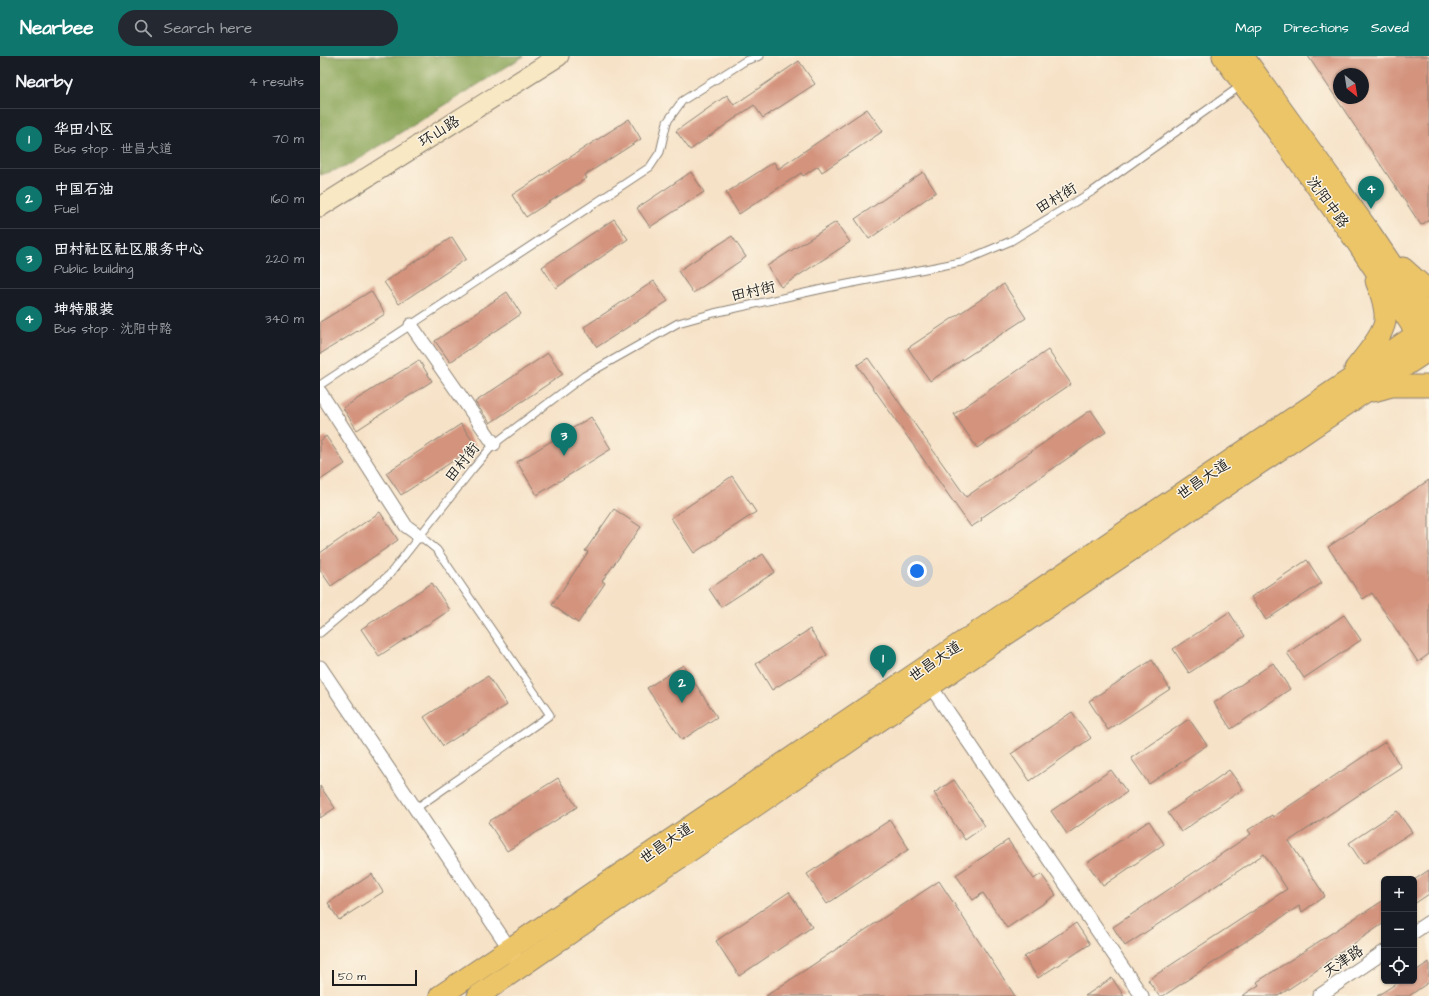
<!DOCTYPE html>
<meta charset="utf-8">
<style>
:root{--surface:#171b24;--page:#242831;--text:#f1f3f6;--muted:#9ea1a6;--line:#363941;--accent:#0f766e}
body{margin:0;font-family:"Architects Daughter","LXGW WenKai TC",sans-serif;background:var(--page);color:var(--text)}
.controls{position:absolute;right:12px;bottom:12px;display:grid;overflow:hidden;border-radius:6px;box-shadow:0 1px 3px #0004}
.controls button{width:36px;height:36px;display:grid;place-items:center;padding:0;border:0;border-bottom:1px solid var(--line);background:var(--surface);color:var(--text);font:20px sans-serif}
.compass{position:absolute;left:1013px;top:12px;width:36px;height:36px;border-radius:50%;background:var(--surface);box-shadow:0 1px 3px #0004;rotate:150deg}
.scale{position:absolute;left:12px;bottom:10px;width:85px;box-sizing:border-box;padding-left:4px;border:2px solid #1c1c1c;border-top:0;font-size:11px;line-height:14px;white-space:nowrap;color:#1c1c1c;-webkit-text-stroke:3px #fcf5e5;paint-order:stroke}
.you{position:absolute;left:597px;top:515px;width:14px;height:14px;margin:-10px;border:3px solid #fff;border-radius:50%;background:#1a73e8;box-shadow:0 0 0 6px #1a73e833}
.badge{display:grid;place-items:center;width:26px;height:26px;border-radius:50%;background:var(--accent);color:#fff;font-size:13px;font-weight:700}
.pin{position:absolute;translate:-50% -33px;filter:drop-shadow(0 1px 2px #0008)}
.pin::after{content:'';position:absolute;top:21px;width:14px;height:12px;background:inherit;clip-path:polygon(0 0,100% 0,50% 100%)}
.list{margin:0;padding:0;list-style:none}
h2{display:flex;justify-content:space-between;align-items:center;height:52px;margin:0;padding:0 16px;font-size:17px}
h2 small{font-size:13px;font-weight:400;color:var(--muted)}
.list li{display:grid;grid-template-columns:26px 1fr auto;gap:12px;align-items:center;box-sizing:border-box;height:60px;padding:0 16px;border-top:1px solid var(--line)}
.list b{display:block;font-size:15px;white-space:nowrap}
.list p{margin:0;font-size:13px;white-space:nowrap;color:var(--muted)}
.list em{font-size:13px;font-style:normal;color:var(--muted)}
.icon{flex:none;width:22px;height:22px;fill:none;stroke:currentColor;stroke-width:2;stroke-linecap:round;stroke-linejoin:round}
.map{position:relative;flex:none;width:1109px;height:940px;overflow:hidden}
header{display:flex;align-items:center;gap:24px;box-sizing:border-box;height:56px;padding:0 20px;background:var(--accent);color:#fff}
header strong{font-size:19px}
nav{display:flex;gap:22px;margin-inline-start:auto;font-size:14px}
.search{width:280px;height:36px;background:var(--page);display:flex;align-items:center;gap:10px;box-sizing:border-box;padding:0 14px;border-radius:22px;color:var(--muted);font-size:15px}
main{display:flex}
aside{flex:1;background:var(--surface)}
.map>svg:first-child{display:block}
.forest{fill:#8aa558;stroke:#53603a}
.building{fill:#d3937d;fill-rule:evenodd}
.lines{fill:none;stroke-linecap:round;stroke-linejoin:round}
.lane-casing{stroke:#897f72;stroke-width:9}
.street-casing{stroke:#897f72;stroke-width:15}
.secondary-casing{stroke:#897f72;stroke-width:21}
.primary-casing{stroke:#897f72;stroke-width:23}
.lane{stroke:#fff;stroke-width:7}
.street{stroke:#fff;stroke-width:13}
.secondary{stroke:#f8e8c3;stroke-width:19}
.primary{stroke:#edc569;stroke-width:21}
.labels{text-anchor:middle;stroke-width:3;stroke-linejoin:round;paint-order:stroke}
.street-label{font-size:15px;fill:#1c1c1c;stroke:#fcf5e5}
</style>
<header>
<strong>Nearbee</strong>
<div class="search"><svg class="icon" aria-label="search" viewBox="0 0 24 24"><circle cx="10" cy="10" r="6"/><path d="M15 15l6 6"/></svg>Search here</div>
<nav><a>Map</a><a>Directions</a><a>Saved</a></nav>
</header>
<main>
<aside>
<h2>Nearby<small>4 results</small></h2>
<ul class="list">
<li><span class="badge">1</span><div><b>华田小区</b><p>Bus stop · 世昌大道</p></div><em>70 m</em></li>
<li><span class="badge">2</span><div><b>中国石油</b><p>Fuel</p></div><em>160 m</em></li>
<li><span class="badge">3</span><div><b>田村社区社区服务中心</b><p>Public building</p></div><em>220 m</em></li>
<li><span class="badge">4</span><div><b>坤特服装</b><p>Bus stop · 沈阳中路</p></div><em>340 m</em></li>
</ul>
</aside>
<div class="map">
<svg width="1109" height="940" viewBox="0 0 1109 940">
<rect width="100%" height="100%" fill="#fcf5e5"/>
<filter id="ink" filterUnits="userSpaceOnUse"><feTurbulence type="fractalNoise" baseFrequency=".025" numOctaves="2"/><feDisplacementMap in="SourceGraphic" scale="8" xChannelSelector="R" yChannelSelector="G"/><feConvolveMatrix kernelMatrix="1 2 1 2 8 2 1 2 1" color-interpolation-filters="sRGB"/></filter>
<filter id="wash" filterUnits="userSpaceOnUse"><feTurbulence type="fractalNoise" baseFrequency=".012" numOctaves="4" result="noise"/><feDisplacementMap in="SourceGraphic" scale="16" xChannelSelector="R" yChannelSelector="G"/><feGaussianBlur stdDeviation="0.9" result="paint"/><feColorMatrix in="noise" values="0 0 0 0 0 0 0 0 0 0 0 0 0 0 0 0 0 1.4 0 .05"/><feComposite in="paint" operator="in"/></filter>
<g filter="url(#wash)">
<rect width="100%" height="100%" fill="#f6e2c7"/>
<polygon class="forest" points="0,0 204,0 25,111 0,119"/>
<g id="blocks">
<g class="building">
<path d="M988 0H1109V164L1101 169ZM1019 18H1043V42H1019Z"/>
<polygon points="479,5 495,28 443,62 434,49 370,94 356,75 407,39 414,49"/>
<polygon points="547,53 563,75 502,116 498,110 483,120 481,117 419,158 406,137 454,106 458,113"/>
<polygon points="309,63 321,83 265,119 267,122 206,161 192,139"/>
<polygon points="371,116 384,136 330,171 317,152"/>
<polygon points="603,116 616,136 549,183 535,163"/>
<polygon points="294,163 308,183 236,232 222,211"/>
<polygon points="516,166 530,186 461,231 447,210"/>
<polygon points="412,180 426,201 373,237 358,215"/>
<polygon points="132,181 146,203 79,248 64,226"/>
<polygon points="334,225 348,245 277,291 264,271"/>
<polygon points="684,228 706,262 610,325 588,292"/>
<polygon points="51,235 65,258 0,298 0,266"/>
<polygon points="187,236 201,258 130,306 115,285"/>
<polygon points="728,294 751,328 657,392 634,358"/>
<polygon points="228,297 243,318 170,367 155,346"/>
<polygon points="548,302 646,441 771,354 786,376 661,462 662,464 651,471 537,309"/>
<polygon points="99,304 112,325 37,374 23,352"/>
<polygon points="271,361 291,393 217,439 197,406"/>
<polygon points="141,368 156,390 81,439 66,417"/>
<polygon points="6,380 25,408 0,424 0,385"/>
<polygon points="412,420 436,456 374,497 351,462"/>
<polygon points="1109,424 1109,598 1098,606 1052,537 1043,543 1008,491"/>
<polygon points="294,453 321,471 282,525 285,527 258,567 232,549 268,496 265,495"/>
<polygon points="60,456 78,484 11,530 0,514 0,497"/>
<polygon points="443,498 455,516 401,551 389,533"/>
<polygon points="987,504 1002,527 946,564 931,541"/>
<polygon points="112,527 130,554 59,600 41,573"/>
<polygon points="909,556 925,580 869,617 853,593"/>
<polygon points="1024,559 1041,584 984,622 967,597"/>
<polygon points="490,573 507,599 452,634 436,608"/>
<polygon points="832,604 850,633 788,674 769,645"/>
<polygon points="953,607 970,633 911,673 894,647"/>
<polygon points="363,609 397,661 362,684 327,632"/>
<polygon points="168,620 187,649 123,690 104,661"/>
<polygon points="752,656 771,682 710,725 691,698"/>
<polygon points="869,663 887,689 829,728 811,702"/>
<polygon points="1065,686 1081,711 969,785 1005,840 982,856 979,850 843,940 839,940 828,924 967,833 944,798 805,890 793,871 931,778 928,774 952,759 953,761"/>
<polygon points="791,714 807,736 747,778 731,755"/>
<polygon points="909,714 923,733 861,776 848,757"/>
<polygon points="238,722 257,751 187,795 168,766"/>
<polygon points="634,724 665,770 645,784 614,737"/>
<polygon points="0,730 15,752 0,762"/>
<polygon points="1077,755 1092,776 1043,808 1029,787"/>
<polygon points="570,764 589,793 507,848 487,818"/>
<polygon points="829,765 844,788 783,830 767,807"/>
<polygon points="688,784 714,823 721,818 736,839 687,872 663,837 653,844 636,819"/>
<polygon points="1109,814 1109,838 1094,848 1094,824"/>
<polygon points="52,818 63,836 19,864 8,847"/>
<polygon points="619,825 695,940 446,940"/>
<polygon points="469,836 492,871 419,920 396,885"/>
<polygon points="1064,844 1064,867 1005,907 1006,908 958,940 922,940 939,929 937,926 1044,856 1044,857"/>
<polygon points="756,867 770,888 718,922 704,901"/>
<polygon points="1109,906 1109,926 1089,940 1057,940 1080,925 1094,925 1094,916"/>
<polygon points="792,922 804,940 765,940"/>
</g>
</g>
</g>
<g filter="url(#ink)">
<use href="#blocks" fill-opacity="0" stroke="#897f72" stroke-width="1"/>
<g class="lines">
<defs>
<g id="lane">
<polyline points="0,329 330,111 340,96 347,66 362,45 425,5 440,0"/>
<polyline points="0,577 69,519 151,415 174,388 264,320 358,267 394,257 507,232 641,206 691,185 773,135 922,29"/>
<polyline points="95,753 230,659 117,494 100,480"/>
</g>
<g id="street">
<polyline points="91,269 174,388"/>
<polyline points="0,336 86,470 100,480"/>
<polyline points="0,611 194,899"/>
<polyline points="607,625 822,940"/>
<polyline points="1094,876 1109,866"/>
<polyline points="999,940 1064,896"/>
</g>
<polyline id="secondary" points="0,151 239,0"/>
<g id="primary">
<polyline points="903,0 1036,185 1105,289"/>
<polyline points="923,0 1051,178 1109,264"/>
<polyline points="1083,212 1103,230 1109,232"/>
<path d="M1035 313C1044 301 1063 280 1065 265 1066 253 1061 236 1056 225"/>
<polyline points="1054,335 1072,330 1109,330"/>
<polyline points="120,940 1109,270"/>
<polyline points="158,940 610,630 1039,340 1109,294"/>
</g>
</defs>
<use href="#lane" class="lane-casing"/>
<use href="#street" class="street-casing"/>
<use href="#secondary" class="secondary-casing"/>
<use href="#primary" class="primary-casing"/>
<use href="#lane" class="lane"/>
<use href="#street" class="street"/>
<use href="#secondary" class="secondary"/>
<use href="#primary" class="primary"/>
</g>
</g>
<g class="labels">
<g class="street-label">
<text transform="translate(119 75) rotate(-32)" y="5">环山路</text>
<text transform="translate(736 142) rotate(-31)" y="5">田村街</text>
<text transform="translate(1008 146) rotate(54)" y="5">沈阳中路</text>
<text transform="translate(433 235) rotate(-13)" y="5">田村街</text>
<text transform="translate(142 406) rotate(-51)" y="5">田村街</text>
<text transform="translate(883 423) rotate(-34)" y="5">世昌大道</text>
<text transform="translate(615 605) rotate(-34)" y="5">世昌大道</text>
<text transform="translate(346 787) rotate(-34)" y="5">世昌大道</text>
<text transform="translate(1023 905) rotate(-34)" y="5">天津路</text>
</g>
</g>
</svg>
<div class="controls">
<button>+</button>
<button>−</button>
<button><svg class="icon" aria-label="locate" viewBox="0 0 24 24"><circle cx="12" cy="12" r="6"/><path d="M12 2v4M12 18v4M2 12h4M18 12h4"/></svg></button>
</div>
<svg class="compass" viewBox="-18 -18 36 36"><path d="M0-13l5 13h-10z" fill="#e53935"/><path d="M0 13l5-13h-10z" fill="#9ea1a6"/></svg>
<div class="scale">50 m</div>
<div class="you"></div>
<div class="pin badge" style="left:563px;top:622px">1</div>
<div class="pin badge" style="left:362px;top:647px">2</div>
<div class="pin badge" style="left:244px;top:400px">3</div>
<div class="pin badge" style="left:1051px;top:153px">4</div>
</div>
</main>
